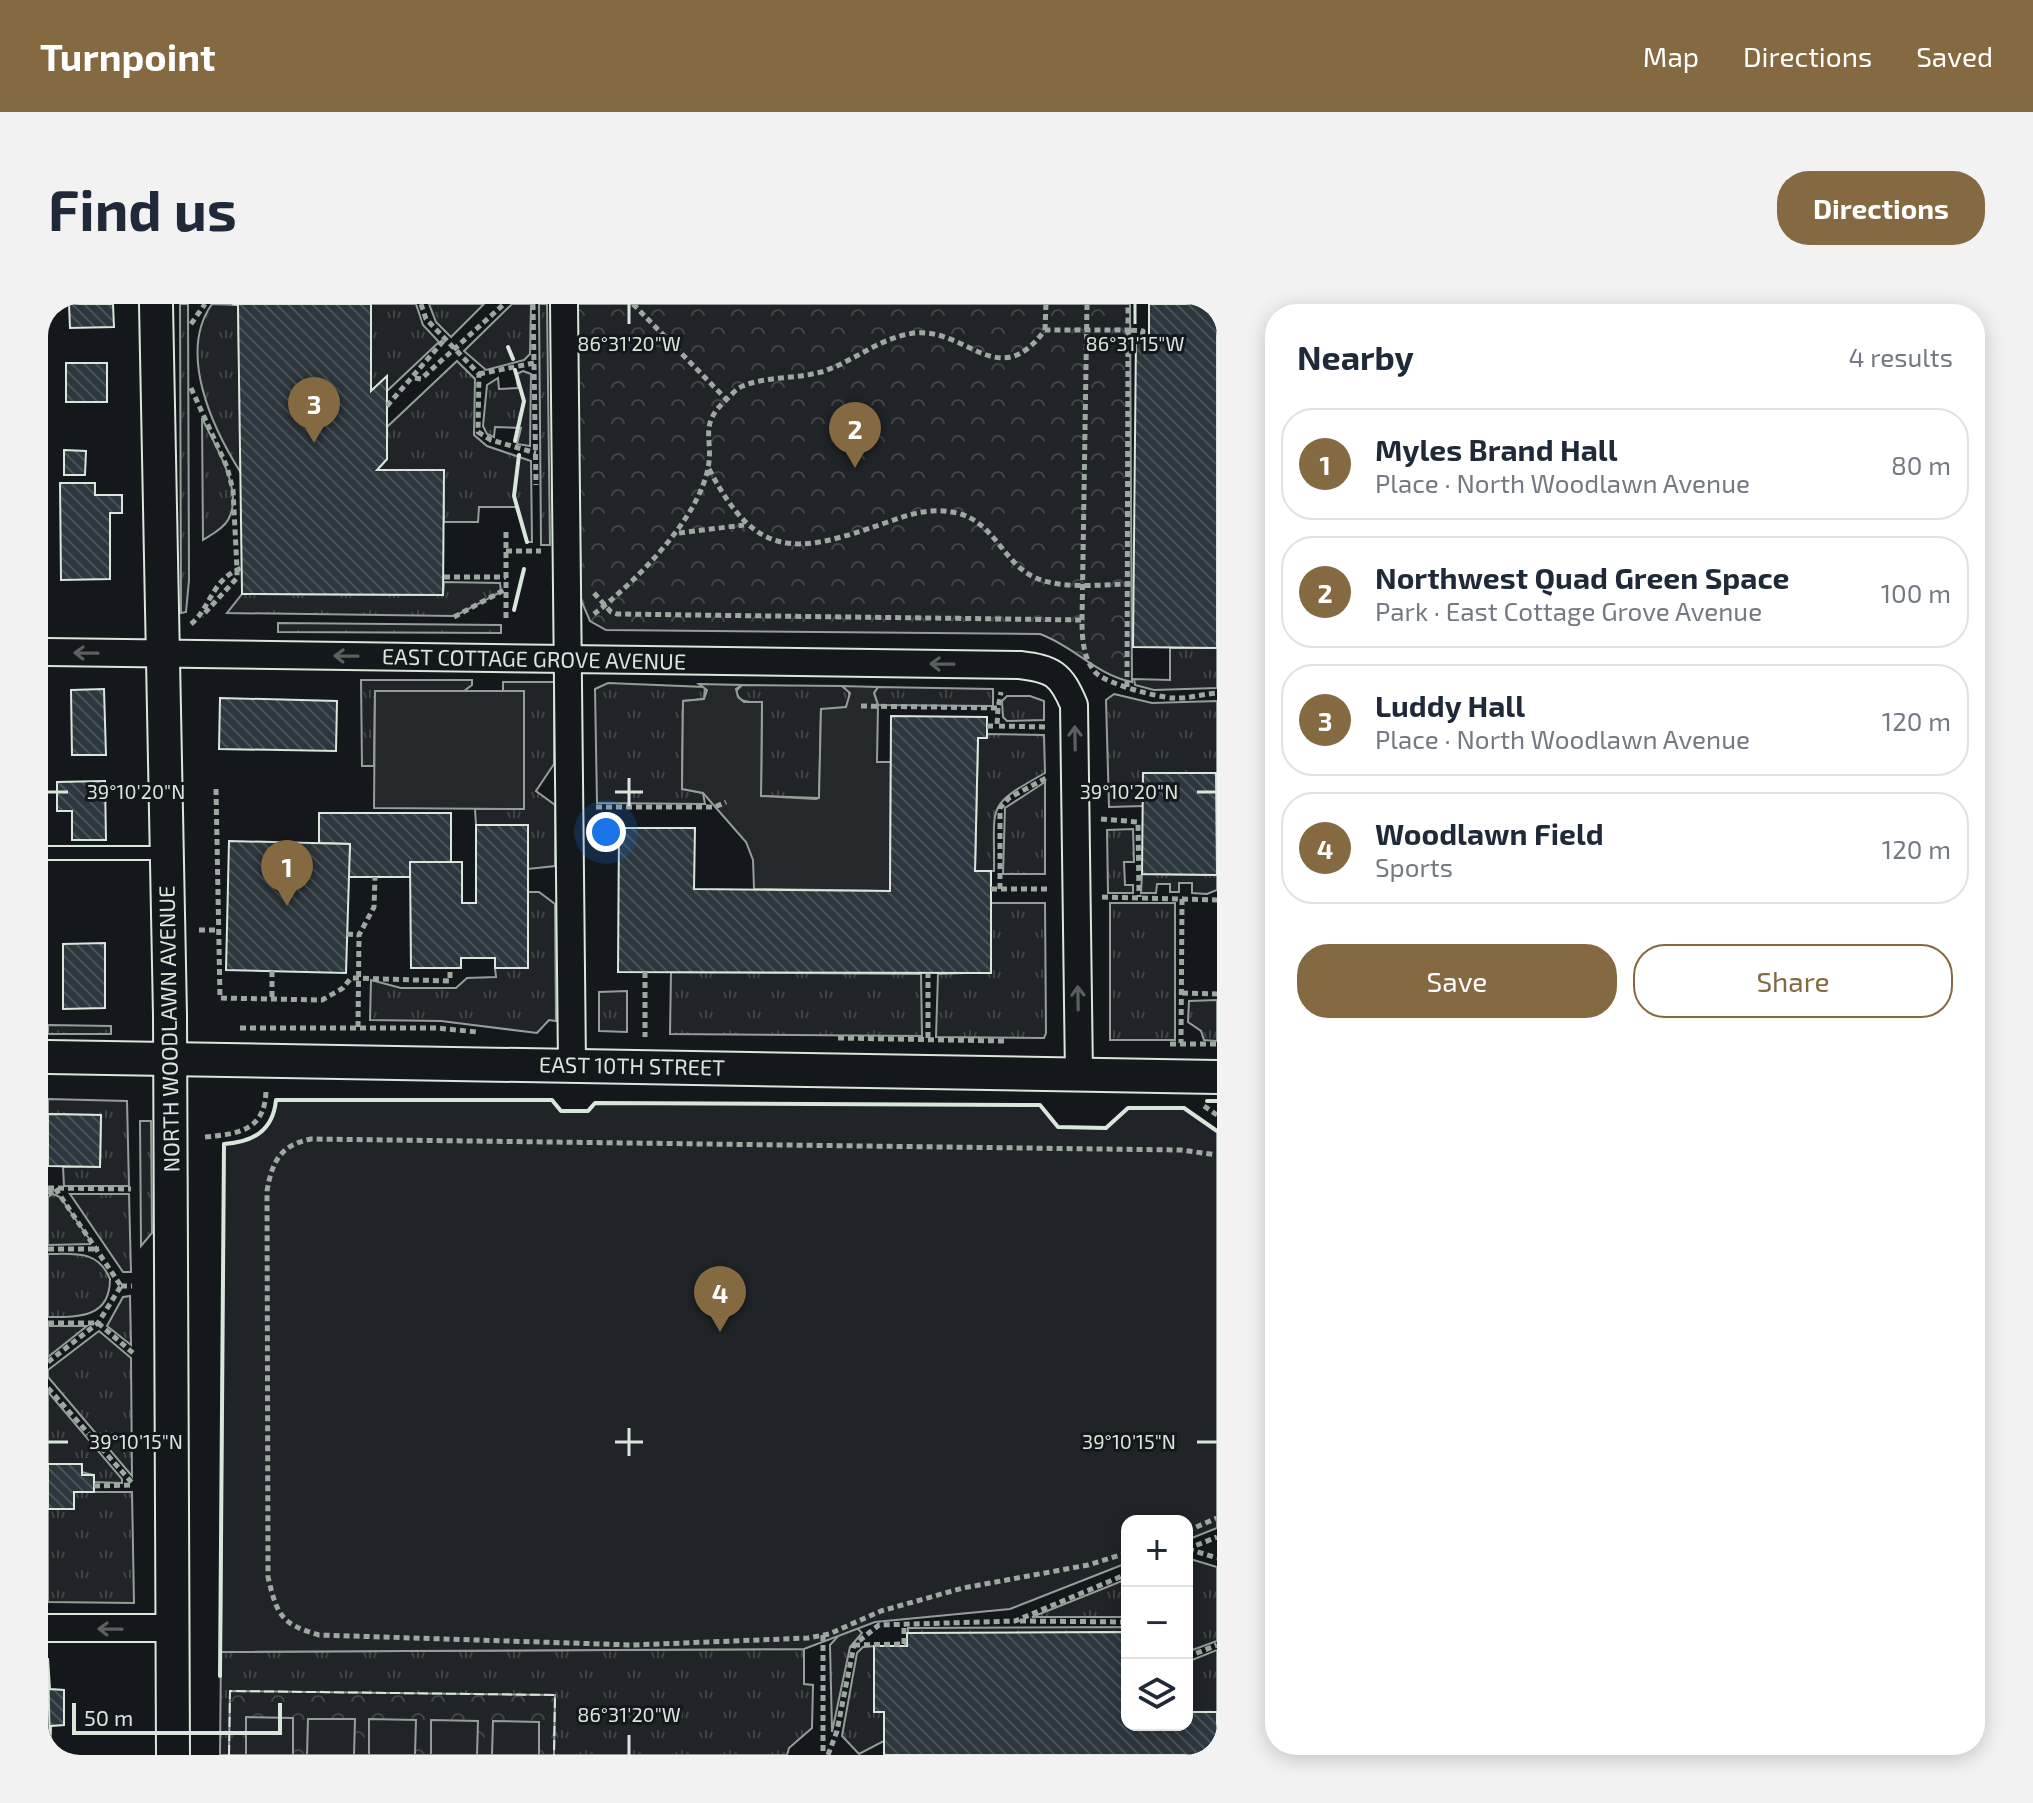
<!DOCTYPE html>
<meta charset="utf-8">
<style>
:root{--surface:#fff;--page:#f2f2f3;--text:#1f2937;--muted:#747a83;--line:#e0e1e3;--accent:#846941}
body{margin:0;font-family:"Exo 2",sans-serif;background:var(--page);color:var(--text)}
.controls{position:absolute;right:24px;bottom:24px;display:grid;overflow:hidden;border-radius:16px;box-shadow:0 4px 20px #0003}
.controls button{width:72px;height:72px;display:grid;place-items:center;padding:0;border:0;border-bottom:2px solid var(--line);background:var(--surface);color:var(--text);font:40px sans-serif}
.scale{position:absolute;left:24px;bottom:20px;width:210px;box-sizing:border-box;padding-left:8px;border:4px solid #d8e6dc;border-top:0;font-size:22px;line-height:28px;white-space:nowrap;color:#d8e6dc;-webkit-text-stroke:6px #14181c;paint-order:stroke}
.you{position:absolute;left:558px;top:528px;width:28px;height:28px;margin:-20px;border:6px solid #fff;border-radius:50%;background:#1a73e8;box-shadow:0 0 0 12px #1a73e833}
.badge{display:grid;place-items:center;width:52px;height:52px;border-radius:50%;background:var(--accent);color:#fff;font-size:26px;font-weight:700}
.pin{position:absolute;translate:-50% -66px;filter:drop-shadow(0 2px 4px #0008)}
.pin::after{content:'';position:absolute;top:42px;width:28px;height:24px;background:inherit;clip-path:polygon(0 0,100% 0,50% 100%)}
.list{margin:0;padding:0;list-style:none}
h2{display:flex;justify-content:space-between;align-items:center;height:104px;margin:0;padding:0 32px;font-size:34px}
h2 small{font-size:26px;font-weight:400;color:var(--muted)}
.list li{display:grid;grid-template-columns:52px 1fr auto;gap:24px;align-items:center;box-sizing:border-box;height:112px;margin:0 16px 16px;padding:0 16px;border:2px solid var(--line);border-radius:32px}
.list b{display:block;font-size:30px;white-space:nowrap}
.list p{margin:0;font-size:26px;white-space:nowrap;color:var(--muted)}
.list em{font-size:26px;font-style:normal;color:var(--muted)}
.actions{display:flex;gap:16px;padding:24px 32px}
.actions a{flex:1;padding:18px 0;border:2px solid var(--accent);border-radius:32px;text-align:center;font-size:28px;color:var(--accent)}
.actions .main{background:var(--accent);color:#fff}
.icon{flex:none;width:44px;height:44px;fill:none;stroke:currentColor;stroke-width:2;stroke-linecap:round;stroke-linejoin:round}
.map{position:relative;flex:none;width:1169px;height:1451px;overflow:hidden;border-radius:32px}
header{display:flex;align-items:center;gap:48px;box-sizing:border-box;height:112px;padding:0 40px;background:var(--accent);color:#fff}
header strong{font-size:38px}
nav{display:flex;gap:44px;margin-inline-start:auto;font-size:28px}
.intro{display:flex;align-items:center;justify-content:space-between;box-sizing:border-box;height:192px;padding:0 48px}
h1{margin:0;font-size:56px}
.button{padding:20px 36px;border-radius:32px;background:var(--accent);color:#fff;font-size:28px;font-weight:700}
main{display:flex;gap:48px;padding:0 48px}
aside{flex:1;background:var(--surface);border-radius:32px;box-shadow:0 4px 20px #0003}
.map>svg:first-child{display:block}
.grass{fill:url(#grass-tufts);stroke:#939e99;stroke-width:2}
.forest{fill:url(#forest-crowns);stroke:#939e99;stroke-width:2}
.pitch{fill:#202428;stroke:#939e99;stroke-width:2}
.parking{fill:#24282b;stroke:#939e99;stroke-width:2}
.building{fill:url(#building-back-hatch);stroke:#d8e6dc;stroke-width:2}
.lines{fill:none;stroke-linecap:round;stroke-linejoin:round}
.service-casing{stroke:#d8e6dc;stroke-width:16}
.minor-casing{stroke:#d8e6dc;stroke-width:30}
.tertiary-casing{stroke:#d8e6dc;stroke-width:36}
.path{stroke:#9da8a2;stroke-width:5;stroke-dasharray:6 4;stroke-linecap:butt}
.service{stroke:#14181c;stroke-width:12}
.minor{stroke:#14181c;stroke-width:26}
.tertiary{stroke:#14181c;stroke-width:32}
.fence{stroke:#d8e6dc;stroke-width:2;stroke-dasharray:10 4;stroke-linecap:butt}
.wall{stroke:#d8e6dc;stroke-width:4}
.oneway{stroke:#59605f}
.ticks{fill:none;stroke:#d8e6dc;stroke-width:3}
.labels{text-anchor:middle;stroke-width:6;stroke-linejoin:round;paint-order:stroke}
.street-label{font-size:22px;fill:#d8e6dc;stroke:#14181c}
.ticks-label{font-size:20px;text-anchor:middle;fill:#d8e6dc;stroke:#14181c;stroke-width:6;stroke-linejoin:round;paint-order:stroke}
</style>
<header>
<strong>Turnpoint</strong>
<nav><a>Map</a><a>Directions</a><a>Saved</a></nav>
</header>
<div class="intro"><h1>Find us</h1><a class="button">Directions</a></div>
<main>
<div class="map">
<svg width="1169" height="1451" viewBox="0 0 1169 1451">
<defs>
<pattern id="grass-tufts" width="24" height="20" patternUnits="userSpaceOnUse" patternTransform="scale(2)"><rect width="24" height="20" fill="#202428"/><path d="M3 7l-1-3M5 7V3M7 7l1-3M15 17l-1-3M17 17v-4M19 17l1-3" fill="none" stroke="#404447"/></pattern>
<pattern id="forest-crowns" width="20" height="18" patternUnits="userSpaceOnUse" patternTransform="scale(2)"><rect width="20" height="18" fill="#202428"/><path d="M2 6a3 3 0 1 1 6 0M12 15a3 3 0 1 1 6 0" fill="none" stroke="#404447"/></pattern>
<pattern id="building-back-hatch" width="6" height="6" patternUnits="userSpaceOnUse" patternTransform="scale(2)"><rect width="6" height="6" fill="#2c363c"/><path d="M-1 5l2 2M0 0l6 6M5-1l2 2" fill="none" stroke="#4a5358"/></pattern>
</defs>
<rect width="100%" height="100%" fill="#14181c"/>
<g class="grass">
<polygon points="132,0 140,0 141,276 138,308 133,309"/>
<path d="M164 0 190 1 193 169C165 125 129 49 164 0Z"/>
<polygon points="323,0 368,0 375,21 391,38 339,87 338,73 323,87"/>
<polygon points="381,0 436,0 403,33 388,18"/>
<polygon points="464,0 483,0 482,50 476,56 438,66 416,47"/>
<polygon points="491,0 499,0 502,241 493,241"/>
<polygon points="409,57 427,75 426,131 439,142 483,157 484,238 479,238 468,203 431,203 430,218 396,218 395,166 329,166 339,155 339,123"/>
<polygon points="475,67 483,70 482,142 469,140 473,124 447,123 446,133 439,130 435,122 439,81 450,74 451,85 470,84 468,70"/>
<path d="M154 114C166 140 197 187 180 216 175 225 163 231 155 236Z"/>
<polygon points="396,278 452,279 453,288 407,312 179,309 194,290 395,291"/>
<polygon points="230,319 453,321 453,329 230,328"/>
<polygon points="1122,344 1169,344 1169,384 1106,386 1087,381 1086,375 1122,376"/>
<polygon points="313,376 424,376 424,381 416,387 327,388 326,462 314,462"/>
<polygon points="455,378 506,378 506,460 488,487 507,501 507,562 480,565 479,522 428,521 427,505 476,504 475,387 455,387"/>
<polygon points="560,379 657,383 656,395 635,397 634,485 655,489 657,500 549,499 547,385"/>
<path d="M694 381 794 382 801 387 802 397 796 405H773L771 494 713 492 714 399C703 397 691 401 688 387Z"/>
<polygon points="830,383 945,385 945,402 830,401 826,389"/>
<polygon points="1066,390 1104,399 1169,397 1169,472 1167,469 1096,469 1095,502 1061,503 1058,396"/>
<polygon points="959,392 982,392 996,397 996,416 959,417 955,413 954,397"/>
<path d="M939 430 996 431 997 469C936 503 947 500 946 567H927L930 434H939Z"/>
<polygon points="997,478 997,570 955,570 957,504"/>
<polygon points="1085,525 1086,558 1076,558 1077,581 1085,581 1085,589 1060,589 1059,526"/>
<polygon points="1094,570 1169,571 1169,586 1159,590 1144,589 1144,579 1131,579 1131,588 1122,588 1122,580 1109,580 1108,589 1093,589"/>
<polygon points="480,588 491,588 507,600 508,717 501,716 489,729 393,717 322,716 323,676 353,684 408,684 419,674 448,673 447,664"/>
<polygon points="943,599 997,599 998,729 996,734 888,733 890,670 943,668"/>
<rect x="1062" y="599" width="65" height="137"/>
<polygon points="623,668 873,670 874,732 622,730"/>
<polygon points="579,687 579,728 551,727 551,688"/>
<polygon points="1169,696 1169,737 1156,736 1153,727 1140,718 1141,697"/>
<polygon points="0,721 63,722 63,730 0,730"/>
<polygon points="0,795 79,797 81,882 16,882 15,863 52,862 53,811 0,810"/>
<polygon points="92,817 103,817 104,929 93,942"/>
<polygon points="5,890 12,893 42,936 42,940 0,941 0,893"/>
<polygon points="22,890 81,890 83,968 75,968"/>
<path d="M0 950C28 950 50 946 62 975 62 1014 31 1013 0 1013Z"/>
<polygon points="82,992 83,1041 59,1022 75,993"/>
<polygon points="0,1022 39,1022 0,1053"/>
<polygon points="51,1027 83,1054 84,1172 0,1073 0,1066"/>
<polygon points="0,1088 74,1175 74,1179 46,1178 46,1171 0,1160"/>
<polygon points="26,1188 84,1188 86,1299 0,1298 0,1205"/>
<polygon points="1139,1254 1169,1263 1169,1337 1139,1348"/>
<polygon points="1079,1275 1079,1313 984,1313"/>
<polygon points="1079,1323 1079,1328 860,1330 860,1324"/>
<polygon points="809,1324 814,1329 802,1343 784,1428 782,1341 792,1330"/>
<polygon points="826,1342 826,1407 836,1408 836,1437 811,1450 794,1432 809,1349 815,1343"/>
<polygon points="756,1345 756,1380 765,1381 764,1424 741,1444 739,1451 506,1451 183,1387 181,1451 172,1451 173,1348"/>
<polygon points="1169,1346 1169,1408 1139,1408 1139,1358"/>
</g>
<g class="forest">
<path d="M528 0H1082L1084 378C1048 371 1026 342 992 330L558 326 542 317 533 296Z"/>
<polygon points="182,1387 507,1391 506,1451 181,1451"/>
</g>
<g class="pitch">
<path d="M228 796H504L513 807H540L547 799 992 801 1010 823 1057 824 1080 804H1136L1169 827V1224L1139 1236V1217H1079V1259L962 1305 827 1318 756 1345 173 1348 176 840C205 838 225 827 228 796Z"/>
<polygon points="198,1413 245,1414 245,1451 198,1451"/>
<polygon points="260,1415 307,1415 306,1451 259,1451"/>
<polygon points="321,1415 368,1416 367,1451 321,1451"/>
<polygon points="383,1416 430,1417 429,1451 383,1451"/>
<polygon points="445,1417 491,1418 491,1451 444,1451"/>
</g>
<g class="parking">
<polygon points="651,380 694,381 688,385 690,393 696,398 714,398 713,492 768,495 771,494 773,405 798,403 802,389 794,382 830,383 826,389 830,401 829,458 843,458 842,587 706,585 705,556 698,538 655,489 634,485 635,397 656,395 659,386"/>
<polygon points="327,387 476,387 476,505 326,504"/>
</g>
<g class="building">
<polygon points="21,0 65,0 66,23 22,24"/>
<polygon points="184,0 323,0 323,87 339,72 339,155 329,166 396,166 395,291 194,290 190,1"/>
<polygon points="1101,0 1169,0 1169,344 1085,343 1088,32 1101,33"/>
<rect x="18" y="59" width="41" height="39"/>
<polygon points="16,146 38,147 37,171 16,171"/>
<polygon points="12,179 47,179 47,191 74,191 74,209 62,209 62,275 13,276"/>
<polygon points="56,385 58,451 24,451 23,386"/>
<polygon points="172,394 289,397 288,447 171,445"/>
<polygon points="843,412 939,413 939,434 930,434 927,567 943,567 943,669 570,668 571,524 647,524 646,585 842,587"/>
<polygon points="1095,469 1168,469 1169,571 1094,570"/>
<polygon points="57,477 58,536 24,536 24,507 9,507 9,478"/>
<polygon points="271,509 403,509 403,558 362,558 362,573 300,573 302,540 271,539"/>
<polygon points="428,521 480,521 480,664 447,664 447,654 413,654 413,664 363,664 362,558 414,558 414,599 428,599"/>
<polygon points="181,537 302,540 298,669 178,666"/>
<polygon points="57,639 57,704 15,705 15,640"/>
<polygon points="0,810 53,811 52,863 0,862"/>
<polygon points="0,1160 34,1160 34,1171 46,1171 46,1188 26,1188 26,1205 0,1205"/>
<polygon points="1079,1328 1079,1421 1139,1421 1139,1408 1169,1408 1169,1451 836,1451 836,1408 826,1408 826,1342 859,1342 859,1329"/>
<polygon points="0,1354 2,1385 16,1386 16,1421 3,1422 2,1451"/>
</g>
<g class="lines">
<defs>
<polyline id="service" points="0,549 117,549"/>
<g id="minor">
<polyline points="516,0 524,761"/>
<path d="M0 348 972 361C1005 365 1013 370 1026 401L1031 772"/>
<polyline points="0,1324 124,1324"/>
</g>
<g id="tertiary">
<polyline points="108,0 122,711 125,1451"/>
<polyline points="0,753 1169,773"/>
</g>
</defs>
<use href="#service" class="service-casing"/>
<use href="#minor" class="minor-casing"/>
<use href="#tertiary" class="tertiary-casing"/>
<g class="path">
<polyline points="373,0 378,15 431,70 430,128 443,136 488,149"/>
<polyline points="485,0 488,181"/>
<polyline points="585,0 678,95"/>
<path d="M1039 0 1034 316C1034 334 1035 355 1048 369 1059 380 1109 393 1125 394 1139 395 1155 390 1169 389"/>
<polyline points="143,20 157,0"/>
<polyline points="997,26 998,0"/>
<polyline points="431,70 486,59"/>
<polyline points="367,74 373,75 456,0"/>
<polyline points="143,84 179,163 185,186 189,265 189,274 154,312"/>
<polyline points="339,102 397,35"/>
<path d="M661 165C709 257 748 250 837 219 862 210 883 203 909 209 947 218 955 260 988 274 1016 286 1056 280 1086 280"/>
<polyline points="631,229 696,221"/>
<polyline points="458,247 493,247"/>
<polyline points="396,273 458,273"/>
<polyline points="546,289 563,308 569,310 1034,316"/>
<path d="M546 310C587 278 650 216 660 164 666 135 650 122 677 97 682 92 689 84 695 82 719 72 748 75 773 68 806 58 833 32 868 29 921 25 950 89 997 26H1080V0"/>
<polyline points="406,313 458,285 458,226"/>
<polyline points="458,314 458,286"/>
<path d="M143 320C162 305 164 274 194 264"/>
<polyline points="1079,383 1080,26 1095,27 1094,33"/>
<polyline points="813,402 950,404 953,388"/>
<polyline points="950,404 949,422 1000,423"/>
<polyline points="939,422 949,422"/>
<polyline points="168,485 172,694 274,696 295,684 303,674 402,677 402,664"/>
<polyline points="548,503 667,503 678,498"/>
<polyline points="1053,515 1090,518 1091,593"/>
<polyline points="943,585 1000,585"/>
<polyline points="952,585 952,504 961,494 1000,473"/>
<polyline points="1054,593 1134,595 1133,739"/>
<polyline points="1134,595 1169,596"/>
<polyline points="151,626 168,626"/>
<polyline points="299,630 311,631"/>
<polyline points="224,667 224,695"/>
<polyline points="597,668 597,733"/>
<polyline points="1134,689 1169,690"/>
<polyline points="310,723 311,631 326,603 327,573"/>
<polyline points="192,724 389,724 429,728"/>
<polyline points="790,734 956,737"/>
<polyline points="880,734 880,670"/>
<polyline points="1122,740 1169,740"/>
<polyline points="1156,802 1169,811"/>
<path d="M157 833C191 830 218 826 218 785"/>
<polyline points="0,884 83,885"/>
<polyline points="0,890 7,884 73,982"/>
<polyline points="0,945 51,945"/>
<polyline points="73,982 84,982"/>
<polyline points="0,1019 50,1019 85,1049"/>
<polyline points="0,1058 50,1019 73,982"/>
<polyline points="0,1084 86,1181"/>
<polyline points="46,1182 85,1181"/>
<polyline points="1139,1227 1169,1214"/>
<polyline points="1139,1245 1169,1233"/>
<polyline points="1140,1245 1169,1254"/>
<path d="M1079 1249 1040 1261 915 1284 833 1307 781 1330 760 1334 585 1341 271 1331C232 1320 229 1310 220 1273L219 887C224 858 232 841 263 835L1133 846 1169 851"/>
<polyline points="972,1317 1079,1318"/>
<polyline points="775,1331 775,1451"/>
<polyline points="806,1341 856,1340 856,1321"/>
<polyline points="1139,1353 1169,1341"/>
<polyline points="780,1451 789,1427 806,1341 831,1321 967,1317 1079,1270"/>
</g>
<use href="#service" class="service"/>
<use href="#minor" class="minor"/>
<use href="#tertiary" class="tertiary"/>
<polyline class="fence" points="181,1451 182,1387 507,1391 506,1451"/>
<g class="wall">
<polyline points="460,43 465,55"/>
<polyline points="467,66 476,97 467,137"/>
<polyline points="471,151 466,192 479,238"/>
<polyline points="466,306 476,265"/>
<polyline points="1159,797 1169,797"/>
<path d="M172 1372 176 840C205 838 225 827 228 796H504L513 807H540L547 799 992 801 1010 823 1058 824 1080 804H1136L1169 827"/>
</g>
</g>
<defs><path id="oneway-shaft" d="M-6 0H5M1.5-3L5.5 0L1.5 3" fill="none" stroke-width="1.6" stroke-linecap="round" stroke-linejoin="round" transform="scale(2)"/></defs>
<g class="oneway">
<use href="#oneway-shaft" transform="translate(38 349) rotate(-179)"/>
<use href="#oneway-shaft" transform="translate(298 352) rotate(-179)"/>
<use href="#oneway-shaft" transform="translate(894 360) rotate(-179)"/>
<use href="#oneway-shaft" transform="translate(1027 434) rotate(-91)"/>
<use href="#oneway-shaft" transform="translate(1030 694) rotate(-91)"/>
<use href="#oneway-shaft" transform="translate(62 1325) rotate(-179)"/>
</g>
<path class="ticks" d="M581 0V20M1087 0V20M581 474V502M0 488H20M567 488H595M1149 488H1169M581 1124V1152M0 1138H20M567 1138H595M1149 1138H1169M581 1431V1451"/>
<g class="labels">
<g class="street-label">
<text transform="translate(486 355) rotate(1)" y="8">EAST COTTAGE GROVE AVENUE</text>
<text transform="translate(121 725) rotate(-91)" y="8">NORTH WOODLAWN AVENUE</text>
<text transform="translate(584 762) rotate(1)" y="8">EAST 10TH STREET</text>
</g>
</g>
<g class="ticks-label">
<text x="581" y="47">86°31'20"W</text>
<text x="1087" y="47">86°31'15"W</text>
<text x="88" y="495">39°10'20"N</text>
<text x="1081" y="495">39°10'20"N</text>
<text x="88" y="1145">39°10'15"N</text>
<text x="1081" y="1145">39°10'15"N</text>
<text x="581" y="1418">86°31'20"W</text>
</g>
</svg>
<div class="controls">
<button>+</button>
<button>−</button>
<button><svg class="icon" aria-label="layers" viewBox="0 0 24 24"><path d="M12 4l9 5-9 5-9-5zM3 14l9 5 9-5"/></svg></button>
</div>
<div class="scale">50 m</div>
<div class="you"></div>
<div class="pin badge" style="left:239px;top:602px">1</div>
<div class="pin badge" style="left:807px;top:164px">2</div>
<div class="pin badge" style="left:266px;top:139px">3</div>
<div class="pin badge" style="left:672px;top:1028px">4</div>
</div>
<aside>
<h2>Nearby<small>4 results</small></h2>
<ul class="list">
<li><span class="badge">1</span><div><b>Myles Brand Hall</b><p>Place · North Woodlawn Avenue</p></div><em>80 m</em></li>
<li><span class="badge">2</span><div><b>Northwest Quad Green Space</b><p>Park · East Cottage Grove Avenue</p></div><em>100 m</em></li>
<li><span class="badge">3</span><div><b>Luddy Hall</b><p>Place · North Woodlawn Avenue</p></div><em>120 m</em></li>
<li><span class="badge">4</span><div><b>Woodlawn Field</b><p>Sports</p></div><em>120 m</em></li>
</ul>
<div class="actions"><a class="main">Save</a><a>Share</a></div>
</aside>
</main>
